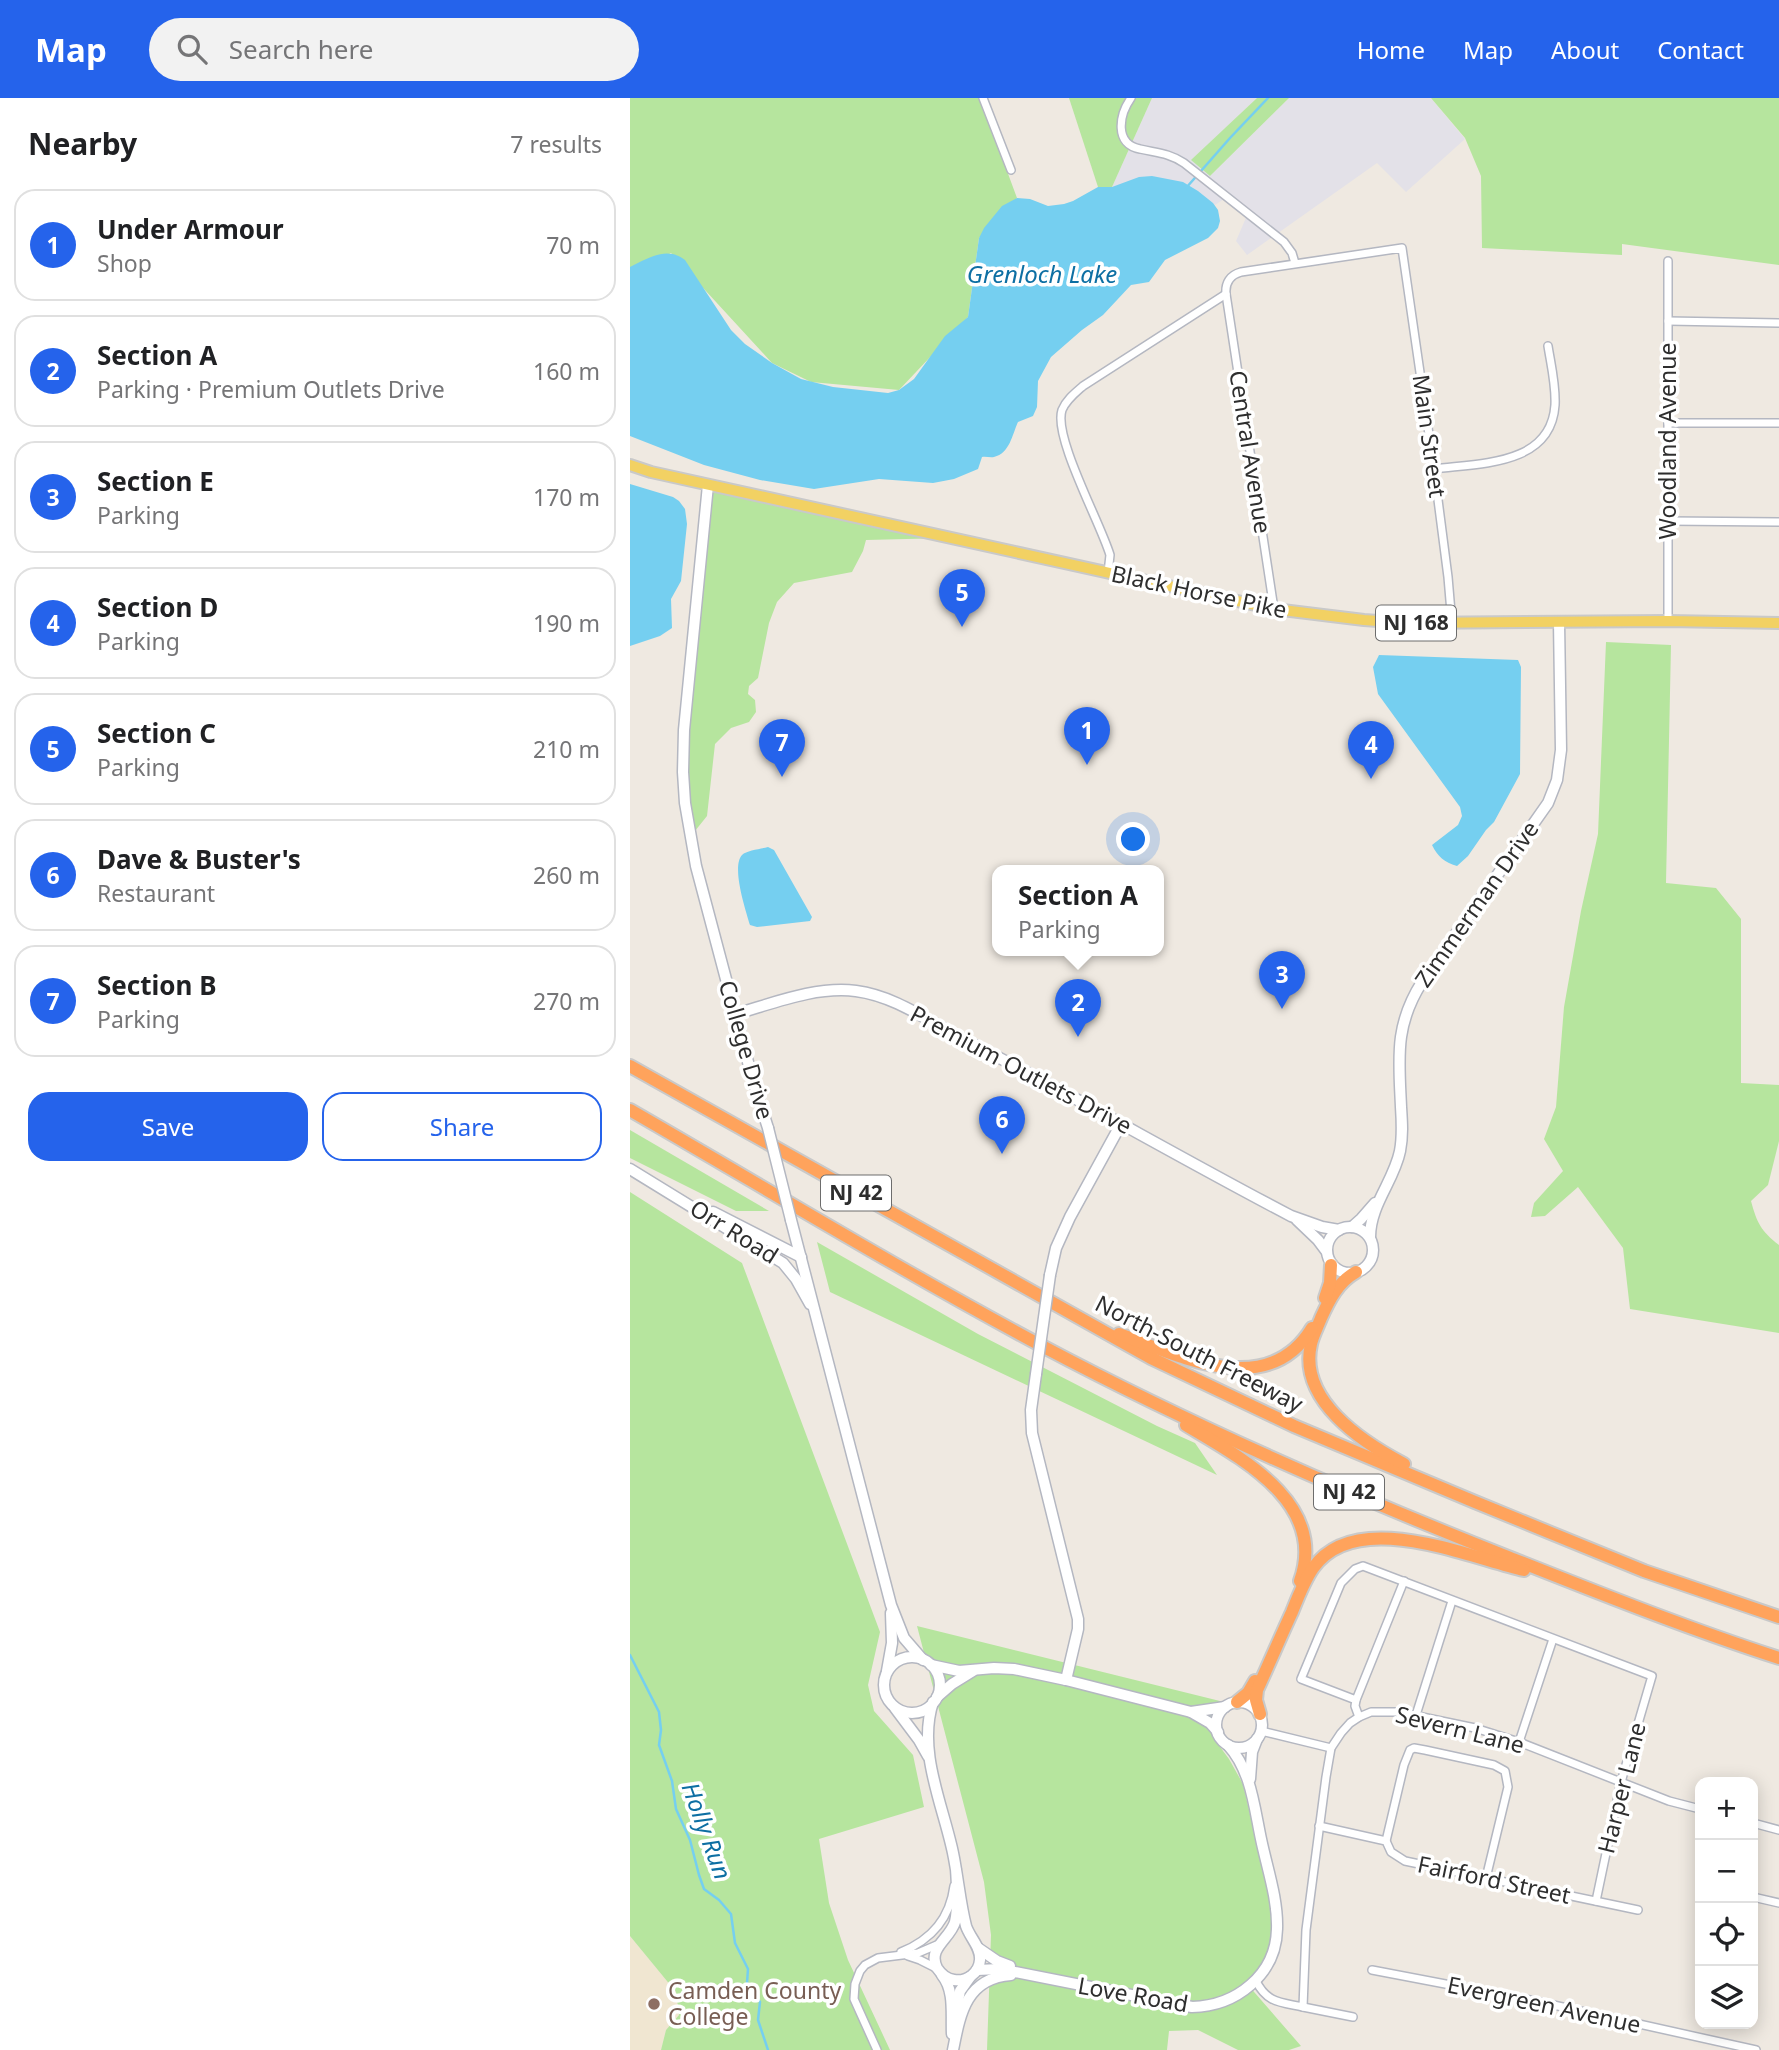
<!DOCTYPE html>
<meta charset="utf-8">
<style>
:root{--surface:#fff;--page:#f2f2f2;--text:#202124;--muted:#757577;--line:#e0e0e0;--accent:#2563eb}
body{margin:0;font-family:"Noto Sans",sans-serif;background:var(--page);color:var(--text)}
.controls{position:absolute;right:21px;bottom:21px;display:grid;overflow:hidden;border-radius:14px;box-shadow:0 4px 18px #0003}
.controls button{width:63px;height:63px;display:grid;place-items:center;padding:0;border:0;border-bottom:2px solid var(--line);background:var(--surface);color:var(--text);font:35px sans-serif}
.you{position:absolute;left:504px;top:742px;width:24px;height:24px;margin:-18px;border:5px solid #fff;border-radius:50%;background:#1a73e8;box-shadow:0 0 0 10px #1a73e833}
.badge{display:grid;place-items:center;width:46px;height:46px;border-radius:50%;background:var(--accent);color:#fff;font-size:23px;font-weight:700}
.pin{position:absolute;translate:-50% -58px;filter:drop-shadow(0 2px 4px #0008)}
.pin::after{content:'';position:absolute;top:37px;width:24px;height:21px;background:inherit;clip-path:polygon(0 0,100% 0,50% 100%)}
.popup{position:absolute;left:362px;top:767px;width:172px;height:91px;box-sizing:border-box;display:grid;place-content:center;border-radius:14px;background:var(--surface);filter:drop-shadow(0 2px 5px #0005);font-size:23px;white-space:nowrap;color:var(--muted)}
.popup b{font-size:26px;color:var(--text)}
.popup::after{content:'';position:absolute;left:50%;top:100%;margin-left:-14px;border:14px solid transparent;border-top-color:var(--surface)}
.list{margin:0;padding:0;list-style:none}
h2{display:flex;justify-content:space-between;align-items:center;height:91px;margin:0;padding:0 28px;font-size:30px}
h2 small{font-size:23px;font-weight:400;color:var(--muted)}
.list li{display:grid;grid-template-columns:46px 1fr auto;gap:21px;align-items:center;box-sizing:border-box;height:112px;margin:0 14px 14px;padding:0 14px;border:2px solid var(--line);border-radius:21px}
.list b{display:block;font-size:26px;white-space:nowrap}
.list p{margin:0;font-size:23px;white-space:nowrap;color:var(--muted)}
.list em{font-size:23px;font-style:normal;color:var(--muted)}
.actions{display:flex;gap:14px;padding:21px 28px}
.actions a{flex:1;padding:16px 0;border:2px solid var(--accent);border-radius:21px;text-align:center;font-size:24px;color:var(--accent)}
.actions .main{background:var(--accent);color:#fff}
.icon{flex:none;width:38px;height:38px;fill:none;stroke:currentColor;stroke-width:2;stroke-linecap:round;stroke-linejoin:round}
.map{position:relative;flex:none;width:1149px;height:1952px;overflow:hidden}
header{display:flex;align-items:center;gap:42px;box-sizing:border-box;height:98px;padding:0 35px;background:var(--accent);color:#fff}
header strong{font-size:33px}
nav{display:flex;gap:38px;margin-inline-start:auto;font-size:24px}
.search{width:490px;height:63px;background:var(--page);display:flex;align-items:center;gap:18px;box-sizing:border-box;padding:0 24px;border-radius:38px;color:var(--muted);font-size:26px}
main{display:flex}
aside{flex:1;background:var(--surface)}
.map>svg:first-child{display:block}
.industrial{fill:#e3e1e8}
.education{fill:#f0e6d1}
.green{fill:#b6e59e}
.water{fill:#75cff0}
.lines{fill:none;stroke-linecap:round;stroke-linejoin:round}
.stream{stroke:#75cff0;stroke-width:2.5}
.street-casing{stroke:#b4b7c1;stroke-width:10}
.secondary-casing{stroke:#b4b7c1;stroke-width:13}
.primary-casing{stroke:#c9c9c9;stroke-width:14}
.highway-casing{stroke:#c9c9c9;stroke-width:16}
.street{stroke:#fff;stroke-width:7}
.secondary{stroke:#fff;stroke-width:10}
.primary{stroke:#f2d163;stroke-width:10}
.highway{stroke:#ffa35c;stroke-width:12}
.secondary-bridge-casing{stroke:#b4b7c1;stroke-width:13;stroke-linecap:butt}
.secondary-bridge{stroke:#fff;stroke-width:10}
.education-dot{fill:#8d6e63;stroke:#fff;stroke-width:2.5}
.labels{text-anchor:middle;stroke-width:7;stroke-linejoin:round;paint-order:stroke}
.shield{fill:#fff;stroke:#6d6d6d;stroke-width:2}
.shield-label{font-size:21px;font-weight:bold;fill:#2e2e2e}
.street-label{font-size:23px;fill:#2e2e2e;stroke:#fff}
.education-label{font-size:23px;fill:#785e54;stroke:#fff;text-anchor:start}
.water-label{font-size:24px;font-style:italic;fill:#0d6fa3;stroke:#fff}
</style>
<header>
<strong>Map</strong>
<div class="search"><svg class="icon" aria-label="search" viewBox="0 0 24 24"><circle cx="10" cy="10" r="6"/><path d="M15 15l6 6"/></svg>Search here</div>
<nav><a>Home</a><a>Map</a><a>About</a><a>Contact</a></nav>
</header>
<main>
<aside>
<h2>Nearby<small>7 results</small></h2>
<ul class="list">
<li><span class="badge">1</span><div><b>Under Armour</b><p>Shop</p></div><em>70 m</em></li>
<li><span class="badge">2</span><div><b>Section A</b><p>Parking · Premium Outlets Drive</p></div><em>160 m</em></li>
<li><span class="badge">3</span><div><b>Section E</b><p>Parking</p></div><em>170 m</em></li>
<li><span class="badge">4</span><div><b>Section D</b><p>Parking</p></div><em>190 m</em></li>
<li><span class="badge">5</span><div><b>Section C</b><p>Parking</p></div><em>210 m</em></li>
<li><span class="badge">6</span><div><b>Dave &amp; Buster's</b><p>Restaurant</p></div><em>260 m</em></li>
<li><span class="badge">7</span><div><b>Section B</b><p>Parking</p></div><em>270 m</em></li>
</ul>
<div class="actions"><a class="main">Save</a><a>Share</a></div>
</aside>
<div class="map">
<svg width="1149" height="1952" viewBox="0 0 1149 1952">
<rect width="100%" height="100%" fill="#efe9e1"/>
<polygon class="industrial" points="522,0 627,0 562,62 580,78 659,0 801,0 835,41 776,94 747,65 617,157 606,143 618,115 597,99 585,107 522,78 482,89"/>
<polygon class="education" points="0,1838 46,1894 49,1917 36,1932 31,1952 0,1952"/>
<g class="green">
<polygon points="0,0 350,0 387,100 349,140 338,219 269,292 181,284 142,265 41,155 0,178"/>
<polygon points="439,0 522,0 482,89 468,89"/>
<polygon points="627,0 659,0 580,78 561,62"/>
<polygon points="801,0 1149,0 1149,167 992,146 992,157 852,150 851,78 835,40"/>
<polygon points="78,387 317,440 236,442 233,453 222,474 164,485 147,504 139,525 128,580 119,588 118,596 125,602 126,614 119,624 101,630 85,646 77,718 61,738 53,674"/>
<path d="M976 544 1041 547 1036 785 1086 790 1111 821V985L1149 987V1043L1138 1087 1121 1103C1127 1125 1131 1133 1149 1147V1235L1000 1211 993 1150 948 1089 915 1118 901 1119 904 1105 933 1073 914 1041 926 1009 934 909 951 813 968 736Z"/>
<polygon points="0,1032 139,1113 106,1113 0,1060"/>
<polygon points="0,1094 112,1165 250,1534 238,1587 244,1613 283,1657 294,1709 189,1741 199,1805 218,1862 260,1952 31,1952 36,1932 49,1917 46,1894 0,1838"/>
<polygon points="187,1144 348,1236 527,1328 565,1345 587,1377 200,1194"/>
<polygon points="287,1528 594,1604 582,1638 599,1661 613,1686 641,1807 643,1834 637,1857 630,1871 618,1887 671,1948 659,1952 608,1952 568,1932 539,1933 537,1952 357,1952 361,1837 354,1784"/>
</g>
<g class="water">
<path d="M522 78 553 84 568 93 583 105 588 112 590 123 588 130 578 140 535 162 519 184 501 187 473 217 452 232 421 259 408 283 407 309 403 318 388 324C382 337 380 355 364 359 360 360 356 358 352 359L348 371 324 381 303 385 249 381 184 391 130 382 74 367 0 338V169C18 160 37 148 55 162L101 232 115 246 142 265 171 281 203 289 258 295 269 292 284 281 315 238 338 219 349 140 354 130 372 108 387 100 400 101 418 108 434 106 443 103 468 89H482L509 79Z"/>
<polygon points="0,386 43,399 49,403 55,411 57,426 51,483 41,501 42,530 30,538 0,548"/>
<path d="M749 557 888 562 891 569 890 676 864 724 856 732 838 758 827 768C814 764 808 759 802 747L828 727 832 718 830 709 748 596 743 569Z"/>
<path d="M138 749 144 752 182 819 180 823 127 829 120 827C116 813 101 769 112 757 117 752 131 751 138 749Z"/>
</g>
<g class="lines">
<g class="stream">
<polyline points="556,90 600,40 638,0"/>
<polyline points="0,1557 29,1614 31,1632 29,1647 42,1683 46,1711 60,1742 69,1777 74,1791 89,1802 101,1816 105,1845 118,1871 117,1885 130,1904 128,1922 138,1952"/>
</g>
<defs>
<g id="street">
<polyline points="353,0 381,72"/>
<path d="M501 0C489 17 484 46 510 51 527 55 539 55 554 65L654 144 662 155 665 165"/>
<polyline points="1038,163 1038,523"/>
<polyline points="1038,223 1149,225"/>
<polyline points="1038,325 1149,325"/>
<path d="M804 371C849 365 921 368 925 307 926 287 921 267 918 248"/>
<polyline points="1038,423 1149,424"/>
<path d="M478 475 480 457C471 426 423 339 432 312 436 302 445 295 453 288L596 196"/>
<path d="M644 511 596 196C595 185 600 177 611 174L772 150 804 371 818 479 822 526"/>
<polyline points="726,1602 671,1581 711,1485 725,1471 733,1468 1022,1578 991,1684 966,1803"/>
<polyline points="786,1617 822,1503"/>
<polyline points="729,1619 725,1608 726,1602 774,1483"/>
<polyline points="631,1633 701,1650"/>
<polyline points="889,1644 923,1541"/>
<polyline points="1123,1725 1149,1732"/>
<polyline points="689,1728 756,1743 761,1754 775,1763 1008,1812"/>
<polyline points="756,1743 774,1667 780,1652 784,1650 795,1652 864,1667 875,1673 878,1689 856,1780"/>
<polyline points="1070,1775 1070,1778"/>
<polyline points="1123,1799 1149,1805"/>
<path d="M271 1854C301 1842 320 1820 324 1788"/>
<polyline points="278,1858 290,1862 308,1871"/>
<polyline points="742,1872 910,1904 1126,1952"/>
<path d="M626 1883C637 1905 650 1904 673 1909L676 1832 696 1679 701 1650 711 1635 720 1625 729 1619 741 1614H768L845 1630 889 1644 1039 1703 1070 1711"/>
<polyline points="673,1909 723,1919"/>
<polyline points="247,1952 224,1901 225,1886 230,1873 235,1867 248,1860 288,1855 309,1846"/>
</g>
<g id="secondary">
<polyline points="78,387 54,632 53,674 55,705 66,768 123,983 138,1030"/>
<path d="M106 916C144 905 186 888 226 893 266 898 301 925 337 943 446 999 552 1061 661 1118L692 1129 709 1132"/>
<polyline points="0,1071 153,1165 166,1181 180,1206"/>
<polyline points="83,1114 171,1159"/>
<polyline points="161,1122 261,1507 274,1540 293,1562"/>
<polyline points="667,1122 688,1142 697,1154"/>
<circle cx="720" cy="1152" r="23"/>
<polyline points="722,1129 731,1121 745,1105"/>
<path d="M740 1139C740 1107 764 1083 770 1053 773 1038 772 1024 771 1009 769 961 764 928 792 884L918 705 927 682 931 652 929 524"/>
<polyline points="420,1177 426,1150 440,1119 491,1026"/>
<polyline points="406,1276 401,1312 402,1335 448,1521 448,1531 436,1582"/>
<circle cx="282" cy="1587" r="28"/>
<polyline points="301,1567 329,1573 364,1570 384,1571 436,1582 561,1614 580,1625 588,1634"/>
<polyline points="257,1573 262,1545 261,1515"/>
<polyline points="307,1599 322,1586 343,1573"/>
<path d="M303 1604C287 1653 313 1707 323 1755 328 1779 330 1805 336 1828 340 1840 351 1849 350 1862 349 1875 337 1884 324 1882 317 1881 311 1876 307 1870 297 1850 320 1841 325 1824 329 1807 327 1787 326 1771"/>
<circle cx="609" cy="1627" r="23"/>
<polyline points="265,1610 289,1642 298,1658"/>
<polyline points="561,1614 595,1609"/>
<polyline points="620,1681 622,1654 627,1641"/>
<polyline points="348,1850 367,1863 380,1868"/>
<path d="M347 1872 370 1871 562 1909C606 1908 646 1877 647 1831 648 1801 637 1770 631 1741 624 1708 621 1672 598 1647"/>
<path d="M312 1877C325 1893 321 1916 322 1936"/>
<polyline points="326,1912 330,1893 340,1879"/>
<path d="M323 1952C330 1916 336 1880 381 1877"/>
</g>
<polyline id="primary" points="0,367 21,374 644,511 734,522 776,525 1038,523 1149,525"/>
<g id="highway">
<polyline points="0,968 521,1260 664,1328 845,1404 1014,1473 1149,1519"/>
<path d="M0 1012C137 1091 272 1173 412 1248 561 1327 716 1395 873 1457 964 1493 1056 1530 1149 1560"/>
<path d="M726 1174C708 1184 699 1202 691 1220 688 1228 683 1237 681 1246 668 1302 732 1344 774 1366"/>
<polyline points="695,1200 700,1185 701,1167"/>
<path d="M489 1236C550 1258 638 1303 682 1230"/>
<path d="M556 1327C611 1360 698 1405 670 1483"/>
<polyline points="607,1604 618,1595 625,1583"/>
<path d="M630 1616 626 1602 627 1592C639 1566 650 1540 662 1514 668 1499 674 1483 683 1470 726 1409 837 1459 894 1472"/>
</g>
</defs>
<use href="#street" class="street-casing"/>
<use href="#secondary" class="secondary-casing"/>
<use href="#primary" class="primary-casing"/>
<use href="#highway" class="highway-casing"/>
<use href="#street" class="street"/>
<use href="#secondary" class="secondary"/>
<use href="#primary" class="primary"/>
<use href="#highway" class="highway"/>
<defs>
<g id="secondary-bridge">
<polyline points="138,1030 161,1122"/>
<polyline points="406,1276 420,1177"/>
</g>
</defs>
<use href="#secondary-bridge" class="secondary-bridge-casing"/>
<use href="#secondary-bridge" class="secondary-bridge"/>
</g>
<circle class="education-dot" cx="24" cy="1906" r="7"/>
<g class="labels">
<g class="shield">
<rect x="746" y="507.5" width="80" height="35" rx="5"/>
<rect x="191" y="1077.5" width="70" height="35" rx="5"/>
<rect x="684" y="1376.5" width="70" height="35" rx="5"/>
</g>
<g class="shield-label">
<text x="786" y="532">NJ 168</text>
<text x="226" y="1102">NJ 42</text>
<text x="719" y="1401">NJ 42</text>
</g>
<g class="street-label">
<text transform="translate(799 338) rotate(82)" y="8">Main Street</text>
<text transform="translate(1038 343) rotate(-90)" y="8">Woodland Avenue</text>
<text transform="translate(620 354) rotate(81)" y="8">Central Avenue</text>
<text transform="translate(569 494) rotate(12)" y="8">Black Horse Pike</text>
<text transform="translate(847 806) rotate(-55)" y="8">Zimmerman Drive</text>
<text transform="translate(116 952) rotate(74)" y="8">College Drive</text>
<text transform="translate(391 972) rotate(28)" y="8">Premium Outlets Drive</text>
<text transform="translate(104 1134) rotate(32)" y="8">Orr Road</text>
<text transform="translate(569 1256) rotate(27)" y="8">North-South Freeway</text>
<text transform="translate(830 1632) rotate(14)" y="8">Severn Lane</text>
<text transform="translate(992 1690) rotate(-76)" y="8">Harper Lane</text>
<text transform="translate(864 1782) rotate(12)" y="8">Fairford Street</text>
<text transform="translate(503 1897) rotate(10)" y="8">Love Road</text>
<text transform="translate(914 1907) rotate(12)" y="8">Evergreen Avenue</text>
</g>
<g class="education-label">
<text x="38" y="1901">Camden County<tspan x="38" dy="26">College</tspan></text>
</g>
<g class="water-label">
<text x="412" y="185">Grenloch Lake</text>
<text transform="translate(76 1733) rotate(70)" y="8">Holly Run</text>
</g>
</g>
</svg>
<div class="controls">
<button>+</button>
<button>−</button>
<button><svg class="icon" aria-label="locate" viewBox="0 0 24 24"><circle cx="12" cy="12" r="6"/><path d="M12 2v4M12 18v4M2 12h4M18 12h4"/></svg></button>
<button><svg class="icon" aria-label="layers" viewBox="0 0 24 24"><path d="M12 4l9 5-9 5-9-5zM3 14l9 5 9-5"/></svg></button>
</div>
<div class="you"></div>
<div class="pin badge" style="left:457px;top:667px">1</div>
<div class="pin badge" style="left:448px;top:939px">2</div>
<div class="popup"><b>Section A</b>Parking</div>
<div class="pin badge" style="left:652px;top:911px">3</div>
<div class="pin badge" style="left:741px;top:681px">4</div>
<div class="pin badge" style="left:332px;top:529px">5</div>
<div class="pin badge" style="left:372px;top:1056px">6</div>
<div class="pin badge" style="left:152px;top:679px">7</div>
</div>
</main>
